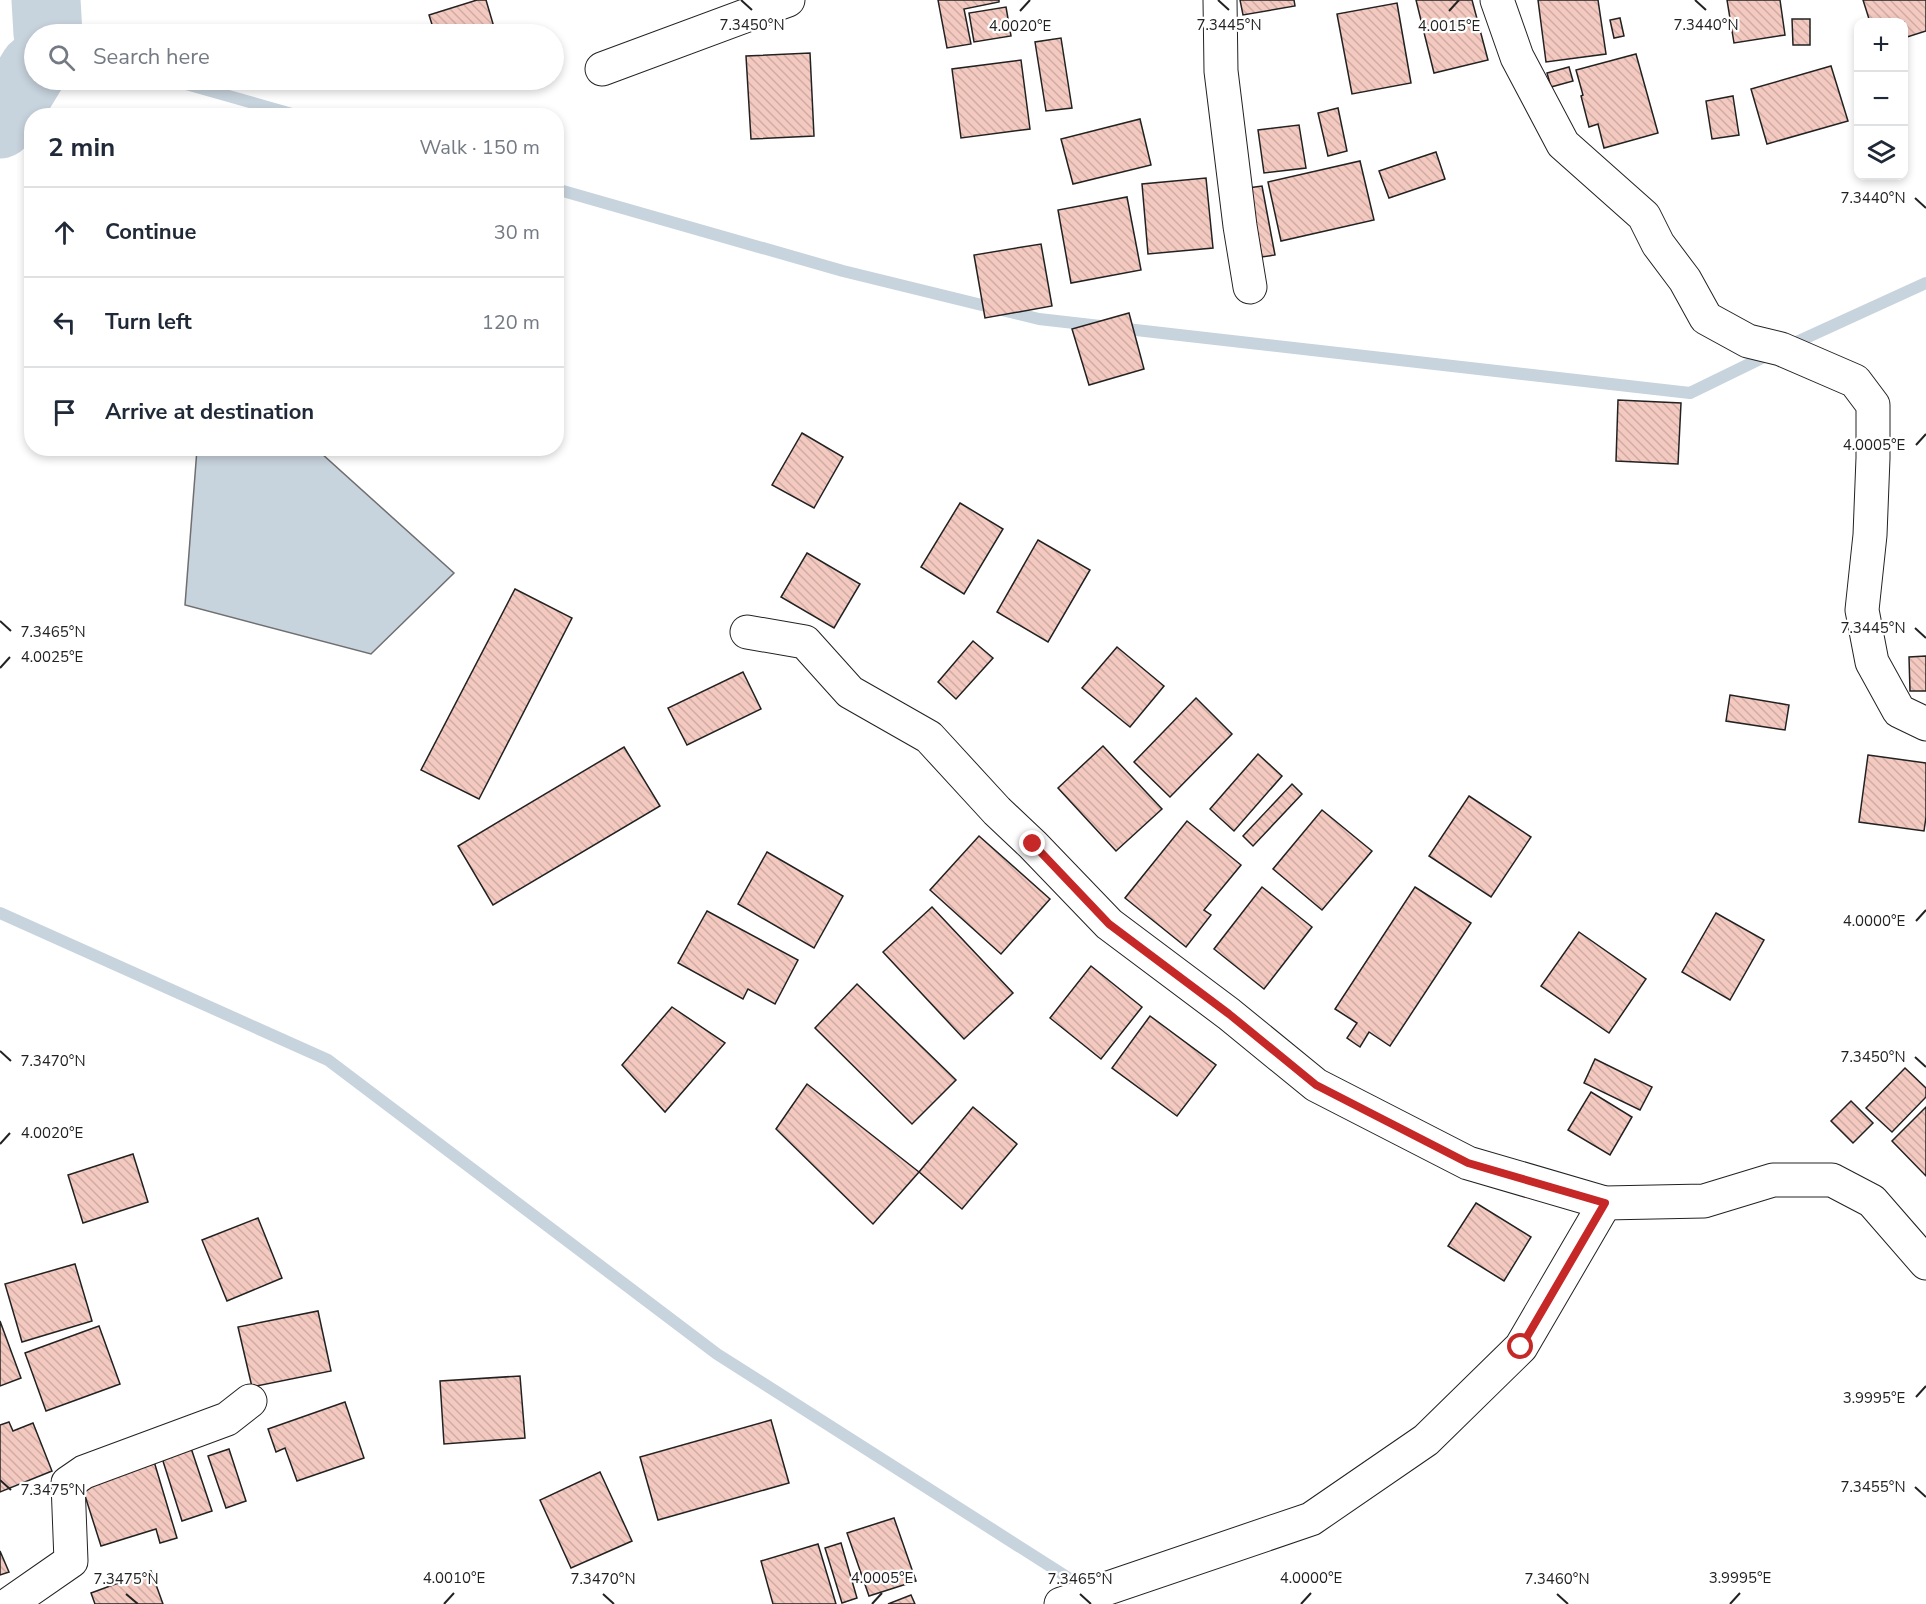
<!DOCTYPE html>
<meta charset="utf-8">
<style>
:root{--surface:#fff;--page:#f2f2f3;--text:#1f2937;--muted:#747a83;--line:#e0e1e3}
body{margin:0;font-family:"Nunito Sans",sans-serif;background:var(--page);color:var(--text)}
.controls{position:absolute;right:18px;top:18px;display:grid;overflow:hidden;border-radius:12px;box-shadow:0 3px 9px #0003}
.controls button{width:54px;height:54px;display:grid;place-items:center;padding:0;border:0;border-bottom:2px solid var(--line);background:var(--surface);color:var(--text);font:30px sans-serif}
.stop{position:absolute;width:18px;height:18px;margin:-14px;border:4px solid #c62828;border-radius:50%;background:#fff}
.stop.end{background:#c62828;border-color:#fff;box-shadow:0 2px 6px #0008}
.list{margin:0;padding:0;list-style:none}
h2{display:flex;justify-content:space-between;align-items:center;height:78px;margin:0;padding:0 24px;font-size:26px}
h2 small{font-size:20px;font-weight:400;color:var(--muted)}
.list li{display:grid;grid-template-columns:39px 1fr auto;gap:18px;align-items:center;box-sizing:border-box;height:90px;padding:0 24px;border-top:2px solid var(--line)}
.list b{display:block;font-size:22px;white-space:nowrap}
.list em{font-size:20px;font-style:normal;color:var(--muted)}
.icon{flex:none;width:33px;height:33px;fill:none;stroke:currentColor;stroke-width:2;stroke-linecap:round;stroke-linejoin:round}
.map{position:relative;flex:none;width:1926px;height:1604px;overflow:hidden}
.search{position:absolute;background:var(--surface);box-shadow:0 3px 9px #0003;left:24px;top:24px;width:540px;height:66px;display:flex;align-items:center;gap:15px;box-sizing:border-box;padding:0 21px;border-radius:33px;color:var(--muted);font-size:22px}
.panel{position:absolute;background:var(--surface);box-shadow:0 3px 9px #0003;left:24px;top:108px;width:540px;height:348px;border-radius:24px}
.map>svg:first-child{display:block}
.water{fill:#c7d3dd;stroke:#6f6f6f;stroke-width:1.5}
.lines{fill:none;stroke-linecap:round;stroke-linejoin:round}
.stream{stroke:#c7d3dd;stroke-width:12}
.river{stroke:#c7d3dd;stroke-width:69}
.building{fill:url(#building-back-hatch);stroke:#222;stroke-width:1.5}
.minor-casing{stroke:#222;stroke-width:35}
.minor{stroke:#fff;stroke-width:33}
.route{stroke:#c62828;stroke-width:8}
.ticks{fill:none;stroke:#222;stroke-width:2}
.ticks-label{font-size:15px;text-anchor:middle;fill:#222;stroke:#fff;stroke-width:4.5;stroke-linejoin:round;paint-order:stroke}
</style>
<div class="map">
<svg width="1926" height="1604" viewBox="0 0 1926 1604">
<defs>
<pattern id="building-back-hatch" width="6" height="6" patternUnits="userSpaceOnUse" patternTransform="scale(1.5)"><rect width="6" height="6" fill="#f3c9c0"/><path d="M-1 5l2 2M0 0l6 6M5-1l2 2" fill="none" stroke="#d0aca5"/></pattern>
</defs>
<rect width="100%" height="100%" fill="#fff"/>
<polygon class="water" points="304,449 322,454 454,573 371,654 185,605 197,449"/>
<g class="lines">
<g class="stream">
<polyline points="172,80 299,116"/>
<polyline points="556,189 843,271 1039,319 1690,393 1772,353"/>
<polyline points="1788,346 1926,283"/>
<polyline points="0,913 328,1060 717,1354 1089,1591"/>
</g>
<g class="river">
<polyline points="46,0 48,34"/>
<polyline points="0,124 34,68"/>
</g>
</g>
<g class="building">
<polygon points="477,0 486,0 496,34 435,34 429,15"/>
<polygon points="938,0 999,0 999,2 964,9 971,44 947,48"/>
<polygon points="1240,0 1294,0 1295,6 1243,15"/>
<polygon points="1416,0 1472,0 1488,60 1434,73"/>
<polygon points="1538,0 1598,0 1606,54 1546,62"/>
<polygon points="1727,0 1780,0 1785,35 1734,43"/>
<polygon points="1863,0 1926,0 1926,31 1904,38 1904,22 1870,22"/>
<polygon points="1397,3 1411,83 1352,94 1337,14"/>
<polygon points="1006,7 1011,36 974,42 969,13"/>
<polygon points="1620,18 1624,36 1614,38 1610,20"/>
<polygon points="1792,19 1810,19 1810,45 1793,45"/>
<polygon points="1061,38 1072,108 1046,111 1035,42"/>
<polygon points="810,53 814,136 751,139 746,56"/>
<polygon points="1636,54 1658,133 1604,148 1598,124 1589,127 1581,96 1583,95 1576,70"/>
<polygon points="1021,60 1030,129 961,138 952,69"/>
<polygon points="1831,66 1848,121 1767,144 1751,89"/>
<polygon points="1569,67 1573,81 1551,87 1547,73"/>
<polygon points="1733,96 1739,135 1712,139 1706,101"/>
<polygon points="1338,108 1347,151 1328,156 1318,113"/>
<polygon points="1140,119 1151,165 1073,184 1061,139"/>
<polygon points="1299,125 1306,168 1264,173 1258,130"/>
<polygon points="1436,152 1445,179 1389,198 1379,171"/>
<polygon points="1360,161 1374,220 1281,241 1268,182"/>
<polygon points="1206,178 1213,248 1148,254 1142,184"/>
<polygon points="1262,186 1275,255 1262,257 1248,188"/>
<polygon points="1127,197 1141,270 1071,283 1058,210"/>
<polygon points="1041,244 1052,306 985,318 974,255"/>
<polygon points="1129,313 1144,369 1089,385 1072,329"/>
<polygon points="1618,400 1681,403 1678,464 1616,461"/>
<polygon points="802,433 843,457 814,508 772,485"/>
<polygon points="960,503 1003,529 964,594 921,567"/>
<polygon points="1038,540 1090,570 1048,642 997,612"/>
<polygon points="807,553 860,584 834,628 781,597"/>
<polygon points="515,589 572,618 479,799 421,770"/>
<polygon points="973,641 993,658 956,699 938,682"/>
<polygon points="1117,647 1164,686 1130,727 1082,688"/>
<polygon points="1926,656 1926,691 1910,691 1909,657"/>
<polygon points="743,672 761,709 687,745 668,708"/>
<polygon points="1730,695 1789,705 1785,730 1726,721"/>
<polygon points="1196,698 1232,734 1170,797 1134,762"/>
<polygon points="1103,746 1162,809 1116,851 1058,788"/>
<polygon points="624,747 660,806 493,905 458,846"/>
<polygon points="1258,754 1282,776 1234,831 1210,809"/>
<polygon points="1868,755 1926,763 1926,817 1924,831 1859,822"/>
<polygon points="1292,784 1302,794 1253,846 1243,836"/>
<polygon points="1469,796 1531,837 1491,897 1429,856"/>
<polygon points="1322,810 1372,851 1322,910 1273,869"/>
<polygon points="1187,821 1241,865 1204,910 1211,915 1186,947 1125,898"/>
<polygon points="979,836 1050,899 1001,954 930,890"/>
<polygon points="767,852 843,896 814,948 738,904"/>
<polygon points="1262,887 1312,927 1264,989 1214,949"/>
<polygon points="1415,887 1471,923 1390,1046 1369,1032 1360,1047 1347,1038 1357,1023 1335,1009"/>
<polygon points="932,907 1013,993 964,1039 883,952"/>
<polygon points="707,911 798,960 775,1004 748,989 743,999 678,963"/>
<polygon points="1716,913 1764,940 1730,1000 1682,972"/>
<polygon points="1579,932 1646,979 1609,1033 1541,986"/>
<polygon points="1091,966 1142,1007 1101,1059 1050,1018"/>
<polygon points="857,984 956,1080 912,1124 815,1028"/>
<polygon points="672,1007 725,1043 665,1112 622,1065"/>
<polygon points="1150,1016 1216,1065 1177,1116 1112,1068"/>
<polygon points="1595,1059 1652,1087 1640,1110 1584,1083"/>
<polygon points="1905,1068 1926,1088 1926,1097 1892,1132 1866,1108"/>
<polygon points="807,1084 919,1172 873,1224 776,1129"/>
<polygon points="1591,1092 1632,1117 1610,1155 1568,1130"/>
<polygon points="1851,1101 1873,1123 1853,1143 1831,1121"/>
<polygon points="973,1107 1017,1144 962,1209 919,1172"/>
<polygon points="1926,1107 1926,1176 1892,1141"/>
<polygon points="133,1154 148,1202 83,1223 68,1175"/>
<polygon points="1476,1203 1531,1237 1504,1281 1448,1246"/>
<polygon points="258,1218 282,1278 227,1301 202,1240"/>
<polygon points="75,1264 92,1321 22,1342 5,1284"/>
<polygon points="318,1311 331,1371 252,1387 238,1327"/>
<polygon points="0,1321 21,1378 0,1386"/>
<polygon points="99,1326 120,1384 46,1411 25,1353"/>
<polygon points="520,1376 525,1438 444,1444 440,1381"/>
<polygon points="345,1402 364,1458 297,1481 285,1448 276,1452 268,1429"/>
<polygon points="771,1420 789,1483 658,1520 640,1457"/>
<polygon points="9,1422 13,1431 33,1423 52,1471 0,1492 0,1425"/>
<polygon points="191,1448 212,1511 182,1521 162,1458"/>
<polygon points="229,1449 246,1501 226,1508 208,1456"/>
<polygon points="153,1458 177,1538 160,1543 156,1529 101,1546 80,1480"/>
<polygon points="600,1472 632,1541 571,1568 540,1500"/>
<polygon points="894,1518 916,1581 869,1596 847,1533"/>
<polygon points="841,1543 857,1598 842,1603 825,1548"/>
<polygon points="818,1544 836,1604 773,1604 761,1561"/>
<polygon points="0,1551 9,1572 0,1575"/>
<polygon points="151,1571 163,1604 95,1604 91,1593"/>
<polygon points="911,1595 915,1604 888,1604"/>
</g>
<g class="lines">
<defs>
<g id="minor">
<polyline points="1220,0 1221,71 1240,226 1250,287"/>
<polyline points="1497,0 1517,57 1563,144 1644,216 1658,244 1685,280 1706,318 1748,341 1781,349 1855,381 1873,405 1873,458 1870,535 1862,610 1872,662 1899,711 1926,724"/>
<polyline points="602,69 788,0"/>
<polyline points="747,632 805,642 850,692 929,737 997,811 1033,845 1109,924 1229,1014 1316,1085 1468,1163 1605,1203 1704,1201 1773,1180 1832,1180 1872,1201 1926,1263"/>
<polyline points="9,1604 71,1561 68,1483 84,1472 227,1419 250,1401"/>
<polyline points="1061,1604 1311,1519 1426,1440 1521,1347 1605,1203"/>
</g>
</defs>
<use href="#minor" class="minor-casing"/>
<use href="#minor" class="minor"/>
</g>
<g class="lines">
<polyline class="route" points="1033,844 1109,924 1229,1014 1316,1085 1468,1163 1605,1203 1521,1347"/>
</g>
<path class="ticks" d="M741 0 752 10M1218 0 1229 10M1695 0 1706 10M1020 11 1030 0M1449 11 1459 0M1915 198 1926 208M1916 445 1926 434M0 621 11 631M1915 628 1926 638M0 668 10 657M1916 921 1926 910M0 1051 11 1061M1915 1057 1926 1067M0 1144 10 1133M1916 1397 1926 1386M0 1480 11 1490M1915 1487 1926 1497M126 1594 138 1604M603 1594 614 1604M1080 1594 1091 1604M1557 1594 1568 1604M444 1604 454 1593M872 1604 882 1593M1301 1604 1311 1593M1730 1604 1740 1593"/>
<g class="ticks-label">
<text x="1229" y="30">7.3445°N</text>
<text x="752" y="30">7.3450°N</text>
<text x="1706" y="30">7.3440°N</text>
<text x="1020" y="31">4.0020°E</text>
<text x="1449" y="31">4.0015°E</text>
<text x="1873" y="203">7.3440°N</text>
<text x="1874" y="450">4.0005°E</text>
<text x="1873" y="633">7.3445°N</text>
<text x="53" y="637">7.3465°N</text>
<text x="52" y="662">4.0025°E</text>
<text x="1874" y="926">4.0000°E</text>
<text x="1873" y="1062">7.3450°N</text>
<text x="53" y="1066">7.3470°N</text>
<text x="52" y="1138">4.0020°E</text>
<text x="1874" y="1403">3.9995°E</text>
<text x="1873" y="1492">7.3455°N</text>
<text x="53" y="1495">7.3475°N</text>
<text x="454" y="1583">4.0010°E</text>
<text x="882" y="1583">4.0005°E</text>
<text x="1311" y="1583">4.0000°E</text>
<text x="1740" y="1583">3.9995°E</text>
<text x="126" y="1584">7.3475°N</text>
<text x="603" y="1584">7.3470°N</text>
<text x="1080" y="1584">7.3465°N</text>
<text x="1557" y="1584">7.3460°N</text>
</g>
</svg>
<div class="controls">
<button>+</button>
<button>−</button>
<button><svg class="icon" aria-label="layers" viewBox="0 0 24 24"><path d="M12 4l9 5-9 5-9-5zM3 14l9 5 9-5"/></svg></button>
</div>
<div class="stop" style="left:1521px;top:1347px"></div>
<div class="stop end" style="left:1033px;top:844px"></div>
<div class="search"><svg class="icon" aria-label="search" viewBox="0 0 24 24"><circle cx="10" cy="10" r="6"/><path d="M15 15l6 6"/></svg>Search here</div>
<section class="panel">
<h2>2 min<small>Walk · 150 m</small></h2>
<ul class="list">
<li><svg class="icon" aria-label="ahead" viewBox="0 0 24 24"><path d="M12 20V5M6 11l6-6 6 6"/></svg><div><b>Continue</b></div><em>30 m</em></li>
<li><svg class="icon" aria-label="left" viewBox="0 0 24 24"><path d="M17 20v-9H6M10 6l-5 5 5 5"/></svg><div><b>Turn left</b></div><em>120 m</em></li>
<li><svg class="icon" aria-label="arrive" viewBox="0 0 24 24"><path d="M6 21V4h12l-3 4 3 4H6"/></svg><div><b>Arrive at destination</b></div></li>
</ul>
</section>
</div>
